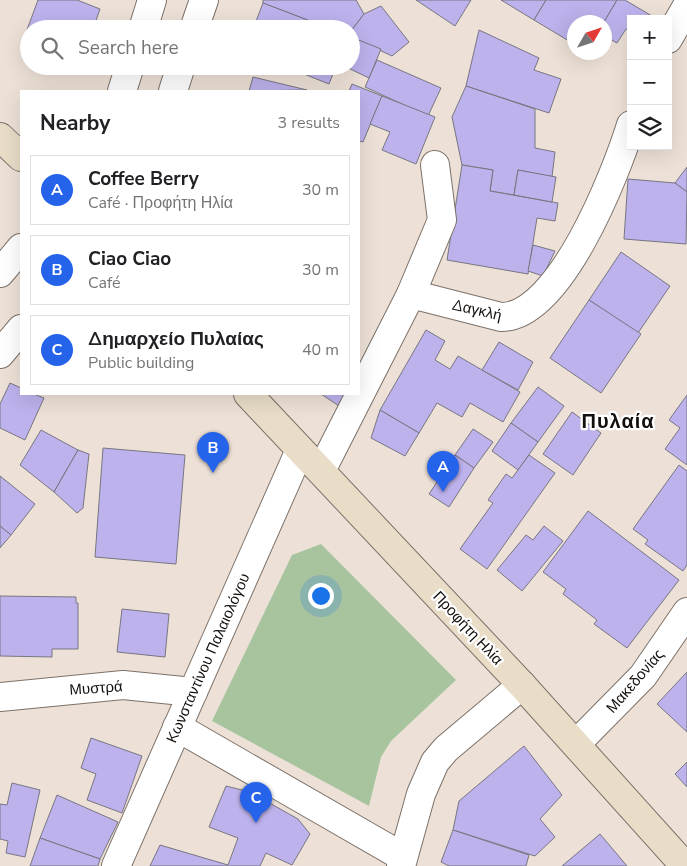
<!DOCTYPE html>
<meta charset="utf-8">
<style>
:root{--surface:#fff;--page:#f2f2f2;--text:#202124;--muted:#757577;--line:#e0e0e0;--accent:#2563eb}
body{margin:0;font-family:"Nunito Sans",sans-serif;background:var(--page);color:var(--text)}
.controls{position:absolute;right:15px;top:15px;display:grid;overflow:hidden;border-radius:0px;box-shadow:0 5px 20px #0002}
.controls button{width:45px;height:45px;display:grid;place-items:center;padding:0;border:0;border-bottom:1px solid var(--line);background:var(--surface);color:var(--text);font:25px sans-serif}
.compass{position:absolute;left:567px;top:15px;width:45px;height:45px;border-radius:50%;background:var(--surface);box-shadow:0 5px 20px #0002;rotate:51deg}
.you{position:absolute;left:320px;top:595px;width:18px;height:18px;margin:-12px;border:4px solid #fff;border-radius:50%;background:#1a73e8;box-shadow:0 0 0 8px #1a73e833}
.badge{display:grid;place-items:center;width:32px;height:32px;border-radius:50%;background:var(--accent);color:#fff;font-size:16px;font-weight:700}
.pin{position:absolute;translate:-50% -41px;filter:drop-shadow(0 1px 2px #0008)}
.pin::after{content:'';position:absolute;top:26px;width:18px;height:15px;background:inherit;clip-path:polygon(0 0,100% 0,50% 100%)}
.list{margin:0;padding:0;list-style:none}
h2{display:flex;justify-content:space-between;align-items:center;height:65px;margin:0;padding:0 20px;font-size:21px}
h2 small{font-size:16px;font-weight:400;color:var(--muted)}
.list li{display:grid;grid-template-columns:32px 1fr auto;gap:15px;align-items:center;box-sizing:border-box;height:70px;margin:0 10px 10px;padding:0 10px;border:1px solid var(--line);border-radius:0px}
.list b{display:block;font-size:19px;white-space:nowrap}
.list p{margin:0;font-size:16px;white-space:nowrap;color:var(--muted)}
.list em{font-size:16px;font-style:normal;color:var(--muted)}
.icon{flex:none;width:28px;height:28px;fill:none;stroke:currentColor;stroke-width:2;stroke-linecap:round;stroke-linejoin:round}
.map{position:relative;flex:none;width:687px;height:866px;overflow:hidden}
.search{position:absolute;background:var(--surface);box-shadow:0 5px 20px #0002;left:20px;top:20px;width:340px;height:55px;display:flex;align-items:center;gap:12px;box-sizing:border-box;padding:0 18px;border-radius:28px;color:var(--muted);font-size:19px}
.panel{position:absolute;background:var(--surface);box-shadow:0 5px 20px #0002;left:20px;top:90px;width:340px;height:305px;border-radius:0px}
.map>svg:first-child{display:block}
.green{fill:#a7c49f}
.building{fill:#bdb2ec;stroke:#787682}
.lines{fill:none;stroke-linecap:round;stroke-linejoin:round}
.minor-casing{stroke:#7c7169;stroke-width:30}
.tertiary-casing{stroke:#7c7169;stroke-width:30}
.secondary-casing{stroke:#7c7169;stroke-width:30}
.minor{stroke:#fff;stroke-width:28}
.tertiary{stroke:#fff;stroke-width:28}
.secondary{stroke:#e9ddc8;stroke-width:28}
.labels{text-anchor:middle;stroke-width:4.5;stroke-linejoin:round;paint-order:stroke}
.street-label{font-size:15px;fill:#130f0c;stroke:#fff}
.district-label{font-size:20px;font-weight:bold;letter-spacing:1px;fill:#130f0c;stroke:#fff}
</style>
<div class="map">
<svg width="687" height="866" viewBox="0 0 687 866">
<rect width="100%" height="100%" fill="#ede1d7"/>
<polygon class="green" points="321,544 456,680 391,741 381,757 369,806 212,721 292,555"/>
<g class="building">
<polygon points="38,0 77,0 100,9 93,29 29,29 29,39 24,38"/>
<polygon points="263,0 356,0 364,14 351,31 351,29 331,29 263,3"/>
<polygon points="416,0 471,0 455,26"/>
<polygon points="501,0 546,0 534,20"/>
<polygon points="546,0 617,0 604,22 574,22 574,44 534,20"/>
<polygon points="617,0 625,0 657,19 631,19 631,32 626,29 617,43 604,36 604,22"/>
<polygon points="263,3 331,29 253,29"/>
<polygon points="381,6 409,42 392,56 351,37 351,31 364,14"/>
<polygon points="479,30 539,58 534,70 561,79 549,113 466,86"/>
<polygon points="351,37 381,49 369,78 344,66 351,66"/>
<polygon points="377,60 441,88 428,116 365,87"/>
<polygon points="284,66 336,66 329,84"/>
<polygon points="253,77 307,90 249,91"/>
<polygon points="352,84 382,96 363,142 359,141 359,91 349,91"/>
<polygon points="466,86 535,109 535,148 555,152 552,177 518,170 514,195 490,191 493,170 462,165 452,117"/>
<polygon points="382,96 435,117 416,164 382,150 390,132 370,124"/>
<polygon points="462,165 493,170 490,191 558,203 555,221 537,218 528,274 447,260"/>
<polygon points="687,167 687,192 675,183"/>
<polygon points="518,170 556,177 552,202 514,195"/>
<polygon points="628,179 675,183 687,192 686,244 624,239"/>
<polygon points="533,245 555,251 543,276 528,271"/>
<polygon points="621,252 670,286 638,333 589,300"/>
<polygon points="589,300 641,334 601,393 550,358"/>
<polygon points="426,330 445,341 435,360 450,369 458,356 520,392 503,422 470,403 462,417 437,403 419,433 380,410"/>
<polygon points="499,342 533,362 518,390 482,370"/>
<polygon points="10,383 21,388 21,394 34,394 44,398 25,440 0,428 0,404"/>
<polygon points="538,387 564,406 538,442 511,423"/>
<polygon points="321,394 352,394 342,408"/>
<polygon points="687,395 687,465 665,449 680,428 669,420"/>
<polygon points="380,410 419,433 405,456 371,438"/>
<polygon points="572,412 601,433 573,475 543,454"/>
<polygon points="511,423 538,442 518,470 492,451"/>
<polygon points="473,429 493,442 474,468 455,455"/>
<polygon points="41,430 78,450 54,492 20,465"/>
<polygon points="103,448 185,455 176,564 95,557"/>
<polygon points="78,450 89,454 83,508 77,513 54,492"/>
<polygon points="455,455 474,468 449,507 429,494"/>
<polygon points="529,455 555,473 487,569 460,549 493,503 488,500 506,474 512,478"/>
<polygon points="679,465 687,471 687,565 683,571 645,544 648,540 633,529"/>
<polygon points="0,476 35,504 11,535 0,526"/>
<polygon points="588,511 679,580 627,648 594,624 597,620 563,594 566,589 543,572"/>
<polygon points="0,526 11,535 0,548"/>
<polygon points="544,526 563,541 522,591 497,570 526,535 533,540"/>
<polygon points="0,596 76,597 76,603 78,603 78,649 52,649 52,657 0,656"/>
<polygon points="122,609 169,614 165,657 117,652"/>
<polygon points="687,672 687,732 657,704"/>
<polygon points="91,738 142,756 122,813 87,800 96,774 81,768"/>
<polygon points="524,746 562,795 540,819 555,837 535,856 453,830 459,801"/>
<polygon points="687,762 687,787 675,774"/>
<polygon points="12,783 40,790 25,857 6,853 8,841 0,839 0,804 7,805"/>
<polygon points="226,786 250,792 298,819 310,834 292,865 266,853 260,866 150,866 160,845 228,865 238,838 209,827"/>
<polygon points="57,795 118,822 100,859 40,838"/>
<polygon points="453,830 529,855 526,866 449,866 441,862"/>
<polygon points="600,834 627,866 562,866"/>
<polygon points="40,838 100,859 98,866 30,866"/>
</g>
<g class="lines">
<defs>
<g id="minor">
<polyline points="668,39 687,6"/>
<polyline points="411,294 442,220 435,165"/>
<path d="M321 471 411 294 501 317C560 318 616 173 631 125"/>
<polyline points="0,697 123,685 193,692"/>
<polyline points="177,727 403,857"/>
<polyline points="576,744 643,676 687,612"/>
<polyline points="116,866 300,450"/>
<polyline points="401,866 421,794 435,762 446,749 522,685"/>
</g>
<g id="tertiary">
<polyline points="143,29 152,0"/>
<polyline points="194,29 204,0"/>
<polyline points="122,91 130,66"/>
<polyline points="173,91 181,66"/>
<polyline points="0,273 21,248"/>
<polyline points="0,354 21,329"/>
</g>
<g id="secondary">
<polyline points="0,137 21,157"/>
<polyline points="248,394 522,685 685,866"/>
</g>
</defs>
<use href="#minor" class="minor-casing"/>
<use href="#tertiary" class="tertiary-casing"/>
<use href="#secondary" class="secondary-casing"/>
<use href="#minor" class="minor"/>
<use href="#tertiary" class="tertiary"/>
<use href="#secondary" class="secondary"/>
</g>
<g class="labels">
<g class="street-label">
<text transform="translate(477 310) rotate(13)" y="5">Δαγκλή</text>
<text transform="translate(468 628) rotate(47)" y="5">Προφήτη Ηλία</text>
<text transform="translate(208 658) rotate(-66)" y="5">Κωνσταντίνου Παλαιολόγου</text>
<text transform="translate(635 681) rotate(-49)" y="5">Μακεδονίας</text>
<text transform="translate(96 688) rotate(-4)" y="5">Μυστρά</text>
</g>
<g class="district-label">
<text x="618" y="428">Πυλαία</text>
</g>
</g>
</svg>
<div class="controls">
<button>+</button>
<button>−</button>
<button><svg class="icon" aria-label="layers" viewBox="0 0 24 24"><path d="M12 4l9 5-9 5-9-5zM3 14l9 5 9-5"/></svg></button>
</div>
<svg class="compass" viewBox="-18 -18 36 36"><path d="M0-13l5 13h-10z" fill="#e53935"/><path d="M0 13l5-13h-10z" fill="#757577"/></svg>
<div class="you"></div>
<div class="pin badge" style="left:443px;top:492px">A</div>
<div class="pin badge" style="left:213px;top:473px">B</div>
<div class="pin badge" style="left:256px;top:823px">C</div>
<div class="search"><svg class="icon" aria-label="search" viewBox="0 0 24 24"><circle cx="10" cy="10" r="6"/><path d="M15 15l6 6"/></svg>Search here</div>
<section class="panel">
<h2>Nearby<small>3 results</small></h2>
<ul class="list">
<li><span class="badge">A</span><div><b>Coffee Berry</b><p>Café · Προφήτη Ηλία</p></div><em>30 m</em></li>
<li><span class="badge">B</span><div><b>Ciao Ciao</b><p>Café</p></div><em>30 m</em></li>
<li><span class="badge">C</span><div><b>Δημαρχείο Πυλαίας</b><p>Public building</p></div><em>40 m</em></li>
</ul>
</section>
</div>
